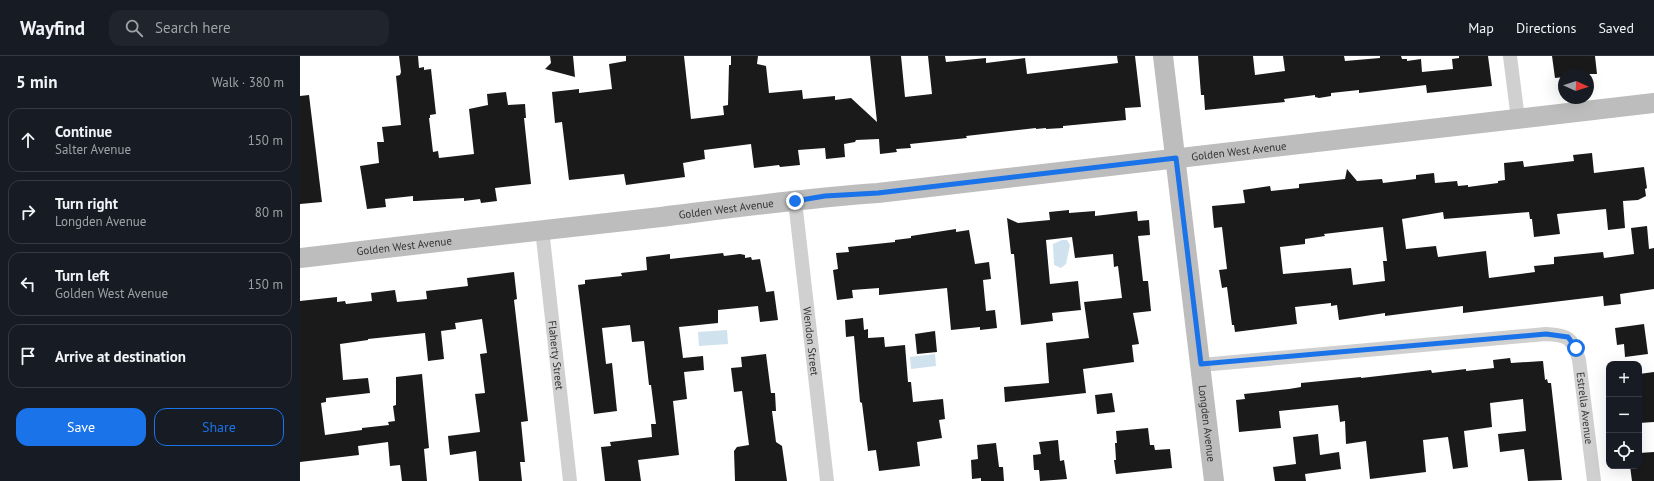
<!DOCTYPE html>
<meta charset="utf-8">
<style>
:root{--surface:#171b24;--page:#20242c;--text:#f1f3f6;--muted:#9ea1a6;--line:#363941;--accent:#1a73e8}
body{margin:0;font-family:"PT Sans",sans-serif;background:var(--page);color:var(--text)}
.controls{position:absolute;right:12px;bottom:12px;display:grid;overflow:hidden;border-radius:8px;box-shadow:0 4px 16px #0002}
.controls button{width:36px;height:36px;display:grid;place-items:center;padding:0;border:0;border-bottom:1px solid var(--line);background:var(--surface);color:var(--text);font:20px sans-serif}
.compass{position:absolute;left:1258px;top:12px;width:36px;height:36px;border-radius:50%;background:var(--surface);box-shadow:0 4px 16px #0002;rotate:93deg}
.stop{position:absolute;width:12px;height:12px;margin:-9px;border:3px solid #1a73e8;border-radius:50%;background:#fff}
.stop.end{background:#1a73e8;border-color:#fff;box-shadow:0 1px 4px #0008}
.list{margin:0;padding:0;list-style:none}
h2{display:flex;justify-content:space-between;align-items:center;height:52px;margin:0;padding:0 16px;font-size:17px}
h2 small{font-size:13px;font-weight:400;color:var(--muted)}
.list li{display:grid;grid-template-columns:26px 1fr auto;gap:12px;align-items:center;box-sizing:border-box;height:64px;margin:0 8px 8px;padding:0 8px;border:1px solid var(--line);border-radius:12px}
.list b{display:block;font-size:15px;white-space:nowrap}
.list p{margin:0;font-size:13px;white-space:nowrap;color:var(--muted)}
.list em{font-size:13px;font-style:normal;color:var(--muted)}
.actions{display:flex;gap:8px;padding:12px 16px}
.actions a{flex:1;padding:9px 0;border:1px solid var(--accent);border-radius:12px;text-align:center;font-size:14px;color:var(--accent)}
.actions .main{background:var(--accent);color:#fff}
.icon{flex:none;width:22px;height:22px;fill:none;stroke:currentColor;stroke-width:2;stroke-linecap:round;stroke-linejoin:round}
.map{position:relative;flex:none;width:1354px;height:425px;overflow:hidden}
header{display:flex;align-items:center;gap:24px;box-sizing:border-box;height:56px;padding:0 20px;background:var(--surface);border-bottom:1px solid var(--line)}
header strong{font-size:19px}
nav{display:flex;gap:22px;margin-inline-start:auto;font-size:14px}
.search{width:280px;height:36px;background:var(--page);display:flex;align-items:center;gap:10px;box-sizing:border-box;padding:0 14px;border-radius:12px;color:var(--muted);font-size:15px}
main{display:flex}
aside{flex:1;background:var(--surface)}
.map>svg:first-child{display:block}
.water{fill:#cfe2ee}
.building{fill:#1a1a1a;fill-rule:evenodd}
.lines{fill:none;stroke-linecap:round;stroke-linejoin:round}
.street{stroke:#d0d0d0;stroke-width:14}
.secondary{stroke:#bdbdbd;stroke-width:20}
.route{stroke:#1a73e8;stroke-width:5}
.labels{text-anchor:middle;stroke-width:4;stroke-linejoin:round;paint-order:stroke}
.street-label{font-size:11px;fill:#333;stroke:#fff}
</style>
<header>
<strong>Wayfind</strong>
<div class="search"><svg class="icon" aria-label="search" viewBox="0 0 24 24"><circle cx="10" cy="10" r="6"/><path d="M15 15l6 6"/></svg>Search here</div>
<nav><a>Map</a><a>Directions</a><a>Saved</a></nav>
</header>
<main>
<aside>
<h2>5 min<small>Walk · 380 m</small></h2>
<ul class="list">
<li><svg class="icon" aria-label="ahead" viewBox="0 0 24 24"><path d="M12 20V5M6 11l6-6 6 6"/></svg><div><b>Continue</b><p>Salter Avenue</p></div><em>150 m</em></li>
<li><svg class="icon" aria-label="right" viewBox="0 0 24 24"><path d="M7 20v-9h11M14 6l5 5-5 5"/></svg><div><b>Turn right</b><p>Longden Avenue</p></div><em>80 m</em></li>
<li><svg class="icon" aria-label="left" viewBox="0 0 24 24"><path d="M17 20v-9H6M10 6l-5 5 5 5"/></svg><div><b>Turn left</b><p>Golden West Avenue</p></div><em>150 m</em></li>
<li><svg class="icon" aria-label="arrive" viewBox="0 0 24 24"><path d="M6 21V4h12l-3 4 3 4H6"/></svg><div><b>Arrive at destination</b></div></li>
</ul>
<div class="actions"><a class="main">Save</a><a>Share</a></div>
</aside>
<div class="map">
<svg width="1354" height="425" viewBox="0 0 1354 425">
<rect width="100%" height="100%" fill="#fff"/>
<g class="water">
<polygon points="762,184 767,184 770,189 766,208 761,212 754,209 753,190 753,188"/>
<polygon points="427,274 428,288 399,290 398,276"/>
<polygon points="635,298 636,310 611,313 610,301"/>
</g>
<g class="building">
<polygon points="99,0 118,0 119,12 124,11 124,14 131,13 136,58 130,59 130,62 129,62 133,96 138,95 139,102 174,98 169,53 188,49 187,38 206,36 208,49 225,48 226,62 224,62 231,128 195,132 197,145 181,147 180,143 164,145 164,142 116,145 113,145 113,140 85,143 86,151 67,153 60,110 79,107 77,86 84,86 82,71 101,69 96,20 100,19 101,16"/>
<polygon points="250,0 273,0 275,21 245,13 251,7"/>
<polygon points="326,0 384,0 391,63 424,59 423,50 428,49 429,9 431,9 431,0 458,0 457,8 466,10 469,37 502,34 503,43 535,40 535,44 551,42 577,66 570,0 601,0 605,41 632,38 628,0 645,0 646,6 686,2 686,7 725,2 727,18 818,7 817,0 835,0 841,51 825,52 826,64 763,70 763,72 746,73 746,72 736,73 736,72 666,80 667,82 610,88 611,92 596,93 597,96 580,98 579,83 556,84 555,86 544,88 545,101 526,103 525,92 498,94 500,109 480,111 479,109 454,112 451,88 404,94 405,103 383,107 385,121 326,129 324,118 269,124 262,66 255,67 252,36 279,33 279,37 312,33 309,8 326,5"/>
<polygon points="898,0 953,0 955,19 985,15 983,0 1044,0 1045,5 1080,2 1080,0 1101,0 1102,3 1107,3 1107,5 1121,3 1122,16 1153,13 1152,3 1159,2 1159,0 1188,0 1192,30 1127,37 1126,29 1059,37 1059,34 1031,37 1031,40 1019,42 1015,41 1015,39 984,43 985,46 905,54 904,39 901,39"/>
<polygon points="1252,0 1295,0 1297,18 1264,18 1264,21 1255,22"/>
<polygon points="9,39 22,146 0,148 0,40"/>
<path d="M1292 97 1294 117 1344 111 1347 132 1345 133 1346 140 1338 144 1323 145 1325 172 1308 174 1306 153 1257 158 1260 178 1234 181 1232 163H1230L1229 156 1144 163 1143 156 1102 163 1106 193 1136 190 1138 201 1186 195 1189 222 1235 216 1234 210 1254 208V201L1303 196 1304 202 1334 198 1331 172 1347 170 1349 193 1354 192V233L1320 238 1321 248 1304 250 1303 240 1163 257V250L1108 257 1085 260V257L1039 264 1037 249 1031 250V247L995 251 997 268 935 276 934 269H932L927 231 922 232 919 214 927 213 922 171 914 172 912 150 945 147 943 134 970 130 971 135 999 132V128L1045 123 1047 113 1057 125 1082 123 1083 127 1116 123V119L1134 117 1135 127 1157 125 1158 130 1168 129V131L1198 127V125L1205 124 1204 107 1223 105 1224 111 1274 105 1273 99ZM1083 171 1087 205H1083L1085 225 1053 229 1051 212 983 218 980 191 1005 188V183L1025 180 1024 178Z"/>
<polygon points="769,154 769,157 795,155 795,160 837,155 838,165 849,164 850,179 838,180 843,225 848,225 851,255 833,257 839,288 832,289 834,306 783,313 786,337 705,346 704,331 749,327 746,287 789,282 784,246 822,242 818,210 814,211 813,198 775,202 772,181 746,184 750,228 778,225 781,254 752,257 753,265 721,269 714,198 711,198 707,162 718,167 750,164 749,156"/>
<polygon points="656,173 656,176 669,174 675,208 689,206 691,223 683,224 686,255 695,254 697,272 680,274 680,271 651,274 647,232 579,239 579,232 552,234 553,242 537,244 533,214 538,213 536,197 549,196 548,191 595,186 595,184 611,182 611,180"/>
<polygon points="423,197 424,200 440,198 445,199 445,202 451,201 452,204 460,203 466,236 474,235 478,264 460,266 458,250 418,254 418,267 379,271 383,302 403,300 404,314 384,316 387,343 373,345 379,399 338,404 341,425 305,425 301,391 311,390 310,386 352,381 351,368 356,368 351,329 349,329 344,285 332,286 330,269 302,272 306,308 312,307 317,355 294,358 278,229 285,228 285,224 322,220 321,217 347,214 346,201 370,198 370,203"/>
<polygon points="214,216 217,243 214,244 228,365 221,366 225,406 220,406 222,425 179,425 176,395 150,399 148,380 180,376 175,338 185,337 180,298 187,297 182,263 155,267 156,273 141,275 144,303 128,305 125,277 68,283 68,284 40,288 43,324 68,322 70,337 26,342 26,346 21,347 25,379 62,374 62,372 89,369 88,366 95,365 93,350 96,349 96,321 122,318 129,392 124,393 127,425 102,425 100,409 90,410 88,386 58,390 59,399 0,406 0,245 37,241 37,246 45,245 46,248 72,245 71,237 95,234 97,246 127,243 126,235 168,230 167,222"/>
<polygon points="563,262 564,274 568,273 568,282 584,281 585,291 605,289 608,326 611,326 613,346 643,343 645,363 639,364 642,382 617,386 620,410 579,415 576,394 568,395 562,347 560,346 554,280 546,281 545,264"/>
<polygon points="1344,268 1348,298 1325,301 1324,288 1317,289 1315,272"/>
<polygon points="635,275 637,296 617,298 615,278"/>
<polygon points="466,298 471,337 475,337 476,355 472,355 476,386 482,390 487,425 435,425 434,395 437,391 449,389 442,335 434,336 431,312 442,311 441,301"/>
<polygon points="1210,302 1211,307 1243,305 1245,324 1247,323 1248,327 1251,327 1262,424 1228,425 1224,393 1200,396 1198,378 1226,375 1223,343 1190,347 1192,371 1164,375 1168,411 1153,413 1148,381 1123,384 1126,416 1070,423 1066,385 1046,388 1045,365 1040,366 1038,349 979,355 981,372 939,376 936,344 945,343 944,338 989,333 1001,331 1001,327 1061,321 1061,322 1131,314 1132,317 1166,313 1166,315 1194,312 1193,304"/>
<polygon points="1354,316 1354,366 1339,367 1339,318"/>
<polygon points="812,337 815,356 797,358 795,339"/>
<polygon points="848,372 850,389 854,389 855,394 870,393 872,412 816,418 814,404 816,404 815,387 817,387 816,375"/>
<polygon points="1018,378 1020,399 1039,396 1041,413 1005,418 1006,425 975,425 973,411 996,408 993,381"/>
<polygon points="758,384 760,405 764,404 767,423 740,425 739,414 734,414 733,399 741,398 739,386"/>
<polygon points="696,387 699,411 703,411 704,425 681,425 681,422 672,423 671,404 678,403 677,389"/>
<polygon points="1354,396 1354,425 1332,425 1330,410 1339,410 1339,397"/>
</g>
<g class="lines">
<g class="street">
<polyline points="1210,0 1218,63"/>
<path id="s1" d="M495 145 527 425"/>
<path id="s2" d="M242 173 270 425"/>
<path id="s3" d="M901 309 1246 278C1268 279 1273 282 1279 304L1294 425"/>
</g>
<g class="secondary">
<path id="s4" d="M863 0 914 425"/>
<path id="s5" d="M0 202C120 188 241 174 361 161 433 152 505 142 578 137L1354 47"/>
</g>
</g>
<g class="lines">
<polyline class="route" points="495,145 525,140 578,137 876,102 901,308 1246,278 1268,281 1276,292"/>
</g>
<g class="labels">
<g class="street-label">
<text dy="4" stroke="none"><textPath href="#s5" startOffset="945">Golden West Avenue</textPath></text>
<text dy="4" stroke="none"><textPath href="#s5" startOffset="429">Golden West Avenue</textPath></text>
<text dy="4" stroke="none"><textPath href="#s5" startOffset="105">Golden West Avenue</textPath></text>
<text dy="4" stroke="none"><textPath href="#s1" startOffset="141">Wendon Street</textPath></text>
<text dy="4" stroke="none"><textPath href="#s2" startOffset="127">Flaherty Street</textPath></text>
<text dy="4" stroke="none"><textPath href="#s3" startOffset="442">Estrella Avenue</textPath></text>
<text dy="4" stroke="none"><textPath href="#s4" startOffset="370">Longden Avenue</textPath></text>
</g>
</g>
</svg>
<div class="controls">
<button>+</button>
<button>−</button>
<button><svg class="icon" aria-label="locate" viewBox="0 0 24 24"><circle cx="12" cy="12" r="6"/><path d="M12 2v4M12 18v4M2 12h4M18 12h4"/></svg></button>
</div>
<svg class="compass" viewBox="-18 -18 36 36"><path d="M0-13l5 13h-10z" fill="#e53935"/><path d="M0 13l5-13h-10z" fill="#9ea1a6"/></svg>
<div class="stop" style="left:1276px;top:292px"></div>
<div class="stop end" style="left:495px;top:145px"></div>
</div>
</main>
